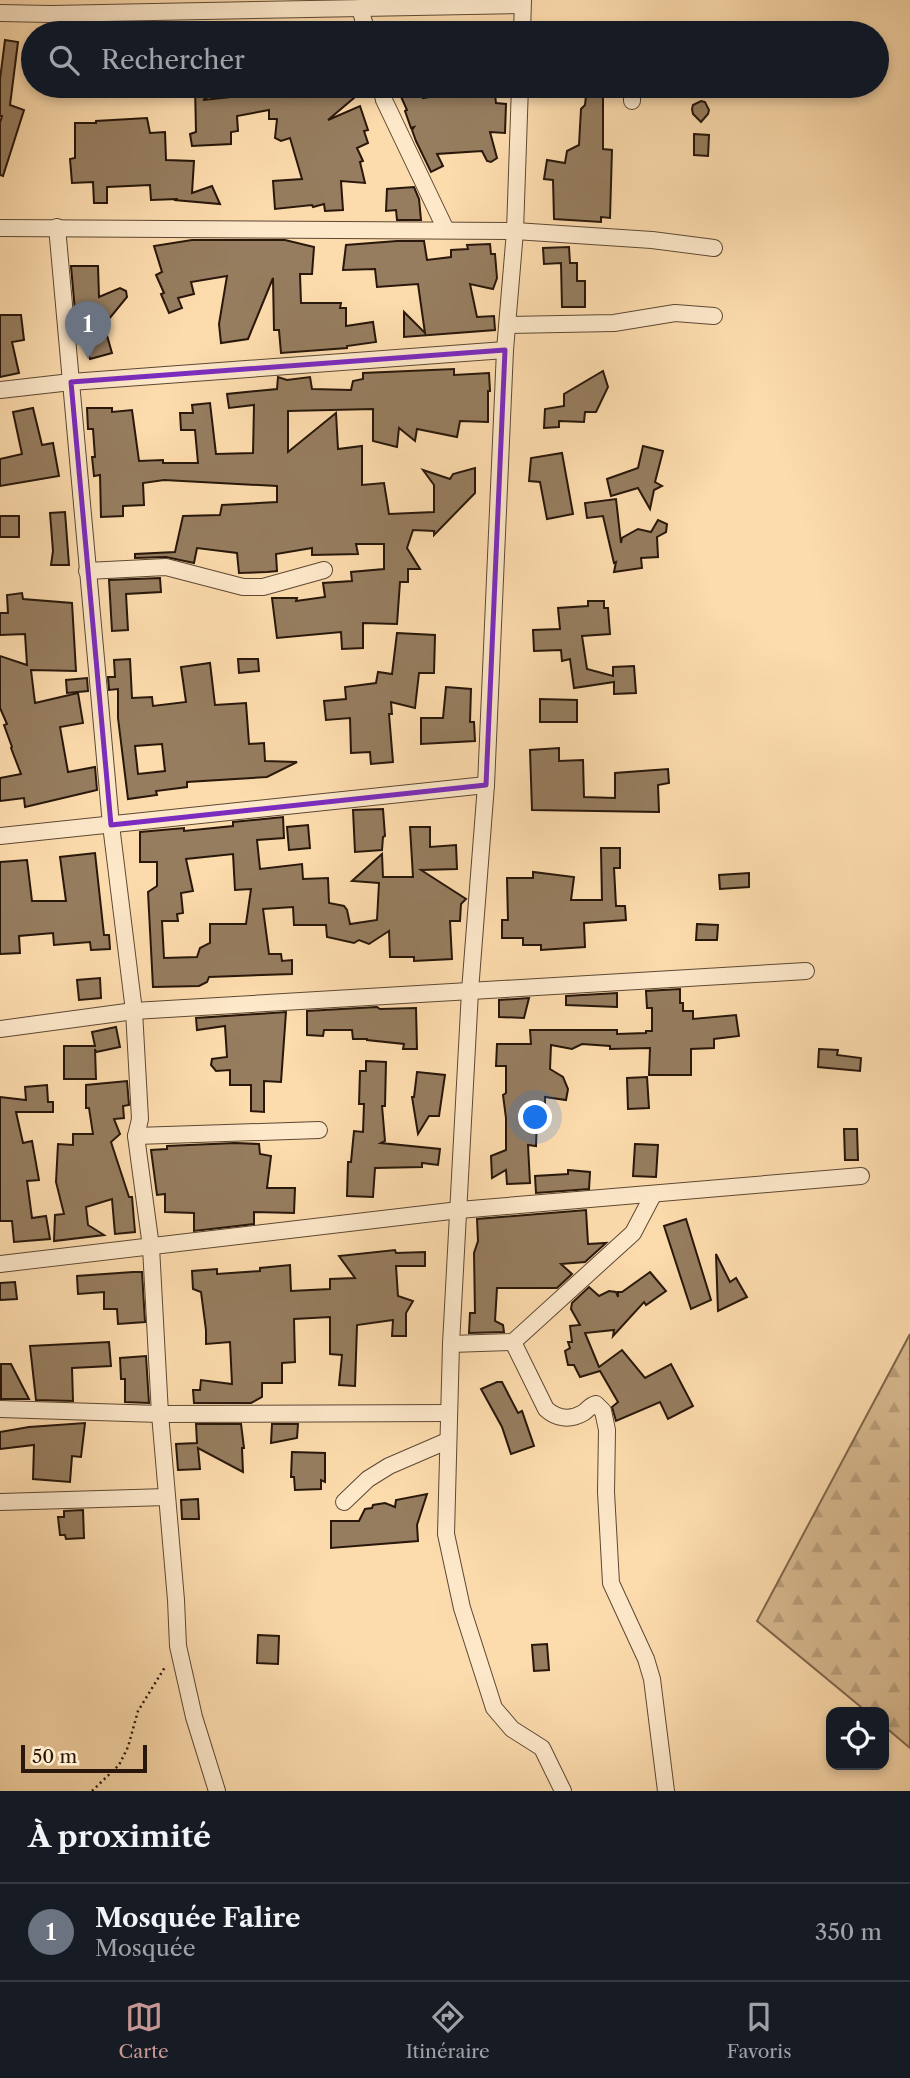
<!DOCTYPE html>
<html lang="fr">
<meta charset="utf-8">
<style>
:root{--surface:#171b24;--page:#242831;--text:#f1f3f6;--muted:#9ea1a6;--line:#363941;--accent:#c59692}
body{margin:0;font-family:"Libre Caslon Text",serif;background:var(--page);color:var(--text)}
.controls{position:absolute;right:21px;bottom:21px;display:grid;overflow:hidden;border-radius:14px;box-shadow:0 4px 10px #0003}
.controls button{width:63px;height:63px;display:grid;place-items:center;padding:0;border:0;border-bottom:2px solid var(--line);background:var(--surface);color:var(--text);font:35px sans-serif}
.scale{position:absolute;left:21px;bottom:18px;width:126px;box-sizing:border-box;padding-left:7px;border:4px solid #28170a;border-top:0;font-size:19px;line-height:24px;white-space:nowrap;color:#28170a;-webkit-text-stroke:5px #fde8ca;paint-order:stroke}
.you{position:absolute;left:536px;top:1118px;width:24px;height:24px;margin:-18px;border:5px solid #fff;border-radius:50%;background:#1a73e8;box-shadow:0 0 0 10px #1a73e833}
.badge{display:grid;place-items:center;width:46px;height:46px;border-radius:50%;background:var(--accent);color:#fff;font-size:23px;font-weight:700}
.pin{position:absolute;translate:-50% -58px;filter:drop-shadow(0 2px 4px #0008)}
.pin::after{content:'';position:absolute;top:37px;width:24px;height:21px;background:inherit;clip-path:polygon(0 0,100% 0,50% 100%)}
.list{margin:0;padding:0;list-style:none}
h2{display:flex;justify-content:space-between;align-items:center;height:91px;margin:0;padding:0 28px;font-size:30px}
h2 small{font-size:23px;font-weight:400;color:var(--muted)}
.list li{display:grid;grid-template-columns:46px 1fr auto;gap:21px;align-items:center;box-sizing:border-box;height:98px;padding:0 28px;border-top:2px solid var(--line)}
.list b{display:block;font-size:26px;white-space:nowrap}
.list p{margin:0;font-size:23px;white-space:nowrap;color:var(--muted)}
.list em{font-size:23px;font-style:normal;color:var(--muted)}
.icon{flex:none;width:38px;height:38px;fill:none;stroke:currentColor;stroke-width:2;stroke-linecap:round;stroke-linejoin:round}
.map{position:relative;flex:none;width:910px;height:1791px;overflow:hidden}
.search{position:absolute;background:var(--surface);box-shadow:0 4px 10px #0003;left:21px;right:21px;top:21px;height:77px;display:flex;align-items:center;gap:18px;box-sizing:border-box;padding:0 24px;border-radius:38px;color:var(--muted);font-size:26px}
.sheet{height:189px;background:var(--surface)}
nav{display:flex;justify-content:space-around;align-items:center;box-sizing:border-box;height:98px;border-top:2px solid var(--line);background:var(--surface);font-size:19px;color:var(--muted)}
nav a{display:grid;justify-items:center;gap:4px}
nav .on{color:var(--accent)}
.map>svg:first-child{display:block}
.forest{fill:url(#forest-firs);stroke:#80684e;stroke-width:2}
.building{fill:#967d5f;stroke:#28170a;stroke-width:2;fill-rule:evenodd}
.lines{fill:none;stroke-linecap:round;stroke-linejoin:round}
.minor-casing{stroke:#5d4833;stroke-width:18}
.path{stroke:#28170a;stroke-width:2.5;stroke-dasharray:2 3.5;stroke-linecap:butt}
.minor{stroke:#fde8ca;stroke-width:16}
.marked{fill:none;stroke:#7b2cbf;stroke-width:5;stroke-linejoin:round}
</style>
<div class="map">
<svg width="910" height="1791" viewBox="0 0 910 1791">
<defs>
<pattern id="forest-firs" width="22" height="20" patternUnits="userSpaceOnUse" patternTransform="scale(1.75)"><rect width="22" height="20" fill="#d8ba91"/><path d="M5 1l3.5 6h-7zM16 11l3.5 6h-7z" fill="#b99f7c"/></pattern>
</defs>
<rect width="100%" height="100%" fill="#fcdbad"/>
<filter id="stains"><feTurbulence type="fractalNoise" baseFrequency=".00286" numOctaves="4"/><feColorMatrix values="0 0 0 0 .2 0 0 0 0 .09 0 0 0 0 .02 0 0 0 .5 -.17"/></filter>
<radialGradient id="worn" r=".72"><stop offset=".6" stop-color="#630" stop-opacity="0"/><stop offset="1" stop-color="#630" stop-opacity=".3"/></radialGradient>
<polygon class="forest" points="910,1334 910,1748 884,1726 884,1712 867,1712 757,1621"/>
<g class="building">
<polygon points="5,40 18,42 10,105 24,110 3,176 0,175 0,123 2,116 0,116 0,79"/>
<polygon points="195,86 225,86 203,100 276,92 275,88 368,86 328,120 360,106 368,130 364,131 368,143 357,148 363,161 360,162 365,183 341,181 343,210 325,211 324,204 313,207 312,205 275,209 273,181 302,179 290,138 281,141 275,138 277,119 269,119 269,110 237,116 238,131 231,132 231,144 192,146 190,134 196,132"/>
<polygon points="407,86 419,86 423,98 464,91 464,86 494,86 496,103 506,104 505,133 490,132 497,158 491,162 487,161 482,151 437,154 443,166 431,172 416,141 412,130 414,127 411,128 405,111 407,110 398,90"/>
<polygon points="587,86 603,86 603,149 612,150 610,218 601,217 601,222 554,219 553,180 544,179 547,160 565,163 567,151 579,145 581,109 585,105"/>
<polygon points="701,101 705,102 709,110 708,114 701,122 693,114 692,109 693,105"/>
<polygon points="147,118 150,133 165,132 166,160 194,161 192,193 212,186 220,204 174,200 178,199 151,200 150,185 107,187 107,203 94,203 93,182 72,183 70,159 75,158 75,123 96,123 96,121"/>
<polygon points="694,134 709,135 708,156 694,155"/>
<polygon points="414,187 419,199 421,220 397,220 396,210 386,211 387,189"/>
<polygon points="192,240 285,240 314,247 312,274 300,274 301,303 341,303 340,308 346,308 346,326 373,322 376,342 347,346 347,348 281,353 279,330 274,330 273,278 248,339 221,343 219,324 227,276 191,282 194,294 178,298 182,308 169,313 161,294 164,293 156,275 162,272 154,246"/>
<polygon points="397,241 424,241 427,260 451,257 451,250 468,249 467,245 490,244 491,254 495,254 497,278 493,289 470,284 477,317 494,316 495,330 404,337 404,312 425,333 418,284 377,287 375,269 343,270 346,245"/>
<polygon points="569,247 570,263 577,263 577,281 585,281 585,307 562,307 561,263 544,264 543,248"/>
<polygon points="71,266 98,266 99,297 120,288 126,291 127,297 104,325 112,353 90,359 83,337 82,311 75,311"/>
<polygon points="0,315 21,315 24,340 12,342 19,373 0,377"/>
<polygon points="454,369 454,375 489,373 490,391 488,391 488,422 460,421 457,437 417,429 415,441 399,428 397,447 373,441 373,409 288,411 288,452 336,413 338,449 362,446 362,485 384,483 389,514 434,512 434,485 423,470 450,479 453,474 475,468 475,493 434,535 434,531 413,530 407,548 420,569 408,569 408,582 400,582 397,624 363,623 363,648 342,649 341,632 277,638 272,598 297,598 296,601 325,597 323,583 352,581 351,572 384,569 384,544 356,544 358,554 312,555 312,548 276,554 277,571 267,572 239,573 237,553 197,548 194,563 166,557 135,558 135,554 175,552 183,516 220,515 222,505 277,502 277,486 164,480 143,483 144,505 123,506 123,516 101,517 100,475 94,476 92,457 95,457 93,429 88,429 87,408 112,408 112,412 132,410 139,461 163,460 163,463 198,463 195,430 181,430 180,413 193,413 192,405 210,403 216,454 253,453 254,405 229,408 227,394 277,389 278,377 287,380 310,377 312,389 351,390 353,381 363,379 363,373"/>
<polygon points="603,371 608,387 596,412 585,412 584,422 559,421 559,427 544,428 545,409 564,406 564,394"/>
<polygon points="33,408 42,445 53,443 59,476 0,486 0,459 22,454 13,412"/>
<polygon points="643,446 663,451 655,482 662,486 654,490 650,509 638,488 611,496 607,479 638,468"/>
<polygon points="562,453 573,514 547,519 540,482 529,481 531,458"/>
<polygon points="616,499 621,543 622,538 638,529 651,532 658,520 667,524 666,532 657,537 658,557 641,558 642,568 614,572 616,562 614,563 603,516 587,518 585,503"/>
<polygon points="65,512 69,565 51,565 53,551 50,513"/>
<rect x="0" y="516" width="19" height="21"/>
<polygon points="160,578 161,592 126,594 128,630 112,631 109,580"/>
<polygon points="22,593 23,599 72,603 76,671 31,670 35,703 78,693 83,723 60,727 68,772 95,767 97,790 25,807 24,798 0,801 0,778 21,774 11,748 12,747 4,725 7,724 0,708 0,656 27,665 25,634 0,635 0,613 8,613 7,595"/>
<polygon points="588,601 604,601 604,608 608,608 610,634 582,636 587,669 613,676 613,667 634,666 636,693 614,694 614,682 574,688 570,659 562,661 561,650 534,651 533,630 560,629 558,608 588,606"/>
<polygon points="397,633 435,635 434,673 419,673 415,708 391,702 392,714 389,714 393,762 371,764 370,752 351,753 350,718 326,720 324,701 346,699 345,687 376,683 378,672 392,674"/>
<path d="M130 659 132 698 152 697 153 706 186 702 181 667 210 663 215 705 246 703 249 744 264 743 265 761 297 762 267 777 187 782V787L156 791 157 795 128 799 118 718V689L109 690 108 677H115L114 660ZM162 744 165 771 138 774 135 746Z"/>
<polygon points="238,659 258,659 259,671 239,673"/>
<polygon points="87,678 88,691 67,693 66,680"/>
<polygon points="446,687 471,689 470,722 474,722 475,741 421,744 421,718 443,718"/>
<polygon points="540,699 577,700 577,722 540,722"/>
<polygon points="559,748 559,761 583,760 584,797 615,798 615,773 668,769 669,783 658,785 659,812 532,810 530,750"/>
<polygon points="383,809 385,836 383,837 382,850 355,852 353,810"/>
<path d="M283 817 284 838 257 840 260 869 302 864 303 879 328 878 329 903 344 906 347 910 350 924 377 920 379 883 352 881 382 854 383 877H413L410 827H430V847L456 845 457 869 421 870 466 899 461 904 460 921H450L452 959 414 961V957H390L389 931 369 944 359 940 354 943 327 937 326 925H294L293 907 263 909 269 954H281L282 961 292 960V974L209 977 207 982 199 986 153 987 148 892 157 886V862H140V832L184 828V831L233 826V822ZM233 854 235 890 251 889 246 924H210V943L200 948 197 957 164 958 162 921H178L177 914 183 913 181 893 193 891 186 859Z"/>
<polygon points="308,825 310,848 289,850 287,827"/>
<polygon points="601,848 620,848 620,868 614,868 616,906 625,906 626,920 584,923 585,947 541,950 541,945 523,945 523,938 502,938 502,920 508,920 507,878 533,878 533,872 574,877 571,900 602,900"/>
<polygon points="95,853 104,935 109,935 110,949 91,950 90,942 54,945 53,933 19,936 20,953 0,954 0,862 27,860 32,901 66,901 60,857"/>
<polygon points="749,873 749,887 720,889 719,875"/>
<polygon points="697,924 718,925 717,940 696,940"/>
<polygon points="100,978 101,998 79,1000 77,980"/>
<polygon points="680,989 680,1003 683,1003 683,1011 693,1011 693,1019 736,1015 739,1036 714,1039 714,1048 691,1049 691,1075 649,1075 650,1048 610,1049 610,1046 582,1044 572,1049 551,1045 550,1069 563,1077 568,1089 566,1100 545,1097 545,1118 537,1118 536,1146 528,1145 530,1183 507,1184 506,1170 492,1178 491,1156 506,1150 506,1118 503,1095 506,1093 506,1066 496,1066 497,1044 531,1044 530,1030 617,1030 617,1034 646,1033 646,1031 652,1031 652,1008 647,1008 646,991"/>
<polygon points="617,993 617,1007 566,1005 566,996"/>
<polygon points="529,998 524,1018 499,1017 499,1000"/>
<polygon points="377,1007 380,1009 416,1008 417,1049 403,1049 404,1044 367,1040 367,1039 353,1039 352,1030 324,1030 323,1036 307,1035 307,1011"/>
<polygon points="286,1012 281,1082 264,1081 264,1112 251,1111 251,1085 230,1085 230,1070 216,1071 211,1065 212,1059 227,1057 225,1026 197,1030 196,1018"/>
<polygon points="116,1027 120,1047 96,1052 95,1049 96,1079 64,1079 64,1046 95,1046 92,1032"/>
<polygon points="819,1049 838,1050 837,1055 861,1058 860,1071 818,1067"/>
<polygon points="366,1061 386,1062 385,1106 382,1106 385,1141 381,1143 440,1149 438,1165 422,1163 422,1167 375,1168 373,1197 347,1196 348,1162 351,1162 354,1131 363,1132 364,1104 359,1104 360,1071 366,1071"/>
<polygon points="417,1072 445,1075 439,1116 429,1116 418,1134 412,1097 414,1097"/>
<polygon points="647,1077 649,1108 628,1109 627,1078"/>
<polygon points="127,1081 129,1105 123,1106 124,1118 114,1119 120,1134 111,1142 129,1197 132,1197 135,1232 115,1234 112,1199 86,1207 88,1225 104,1235 54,1241 55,1215 64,1214 56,1182 58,1144 73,1145 73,1134 93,1134 89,1108 86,1108 86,1085"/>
<polygon points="47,1085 48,1102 53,1102 53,1112 16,1112 23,1143 32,1141 39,1180 27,1181 32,1218 46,1216 50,1239 14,1242 12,1221 0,1221 0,1097 26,1100 25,1087"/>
<polygon points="844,1129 857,1129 858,1160 845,1160"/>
<polygon points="235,1143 259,1144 260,1154 271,1156 267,1188 295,1188 294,1213 254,1212 254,1224 194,1231 194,1213 165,1212 165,1194 157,1195 151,1150 167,1149 167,1146"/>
<polygon points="635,1144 658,1145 656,1177 633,1176"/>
<polygon points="568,1170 590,1172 589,1189 536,1193 535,1176 568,1174"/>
<polygon points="586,1210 588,1244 606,1243 585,1262 561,1264 572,1274 557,1288 497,1288 495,1321 503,1325 504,1332 469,1333 470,1313 475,1313 474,1253 478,1241 477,1219"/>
<polygon points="686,1219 711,1300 691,1309 664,1226"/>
<polygon points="395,1250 396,1253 425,1252 425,1266 396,1266 398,1296 413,1301 406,1313 406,1336 392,1336 393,1320 357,1325 355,1386 339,1385 342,1355 330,1354 330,1317 294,1319 295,1362 282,1363 282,1383 262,1383 262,1397 251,1403 194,1403 193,1390 200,1390 201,1380 232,1384 230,1342 206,1344 206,1330 201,1292 193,1289 192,1271 217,1269 217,1274 260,1271 260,1268 290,1265 291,1291 330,1289 330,1279 355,1278 339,1256"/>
<polygon points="716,1254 730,1282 736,1278 747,1297 718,1311"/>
<polygon points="133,1272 142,1272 145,1322 118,1324 117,1309 104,1309 104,1292 78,1294 77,1276"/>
<polygon points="650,1272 666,1291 646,1305 644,1302 613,1336 614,1330 585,1333 599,1367 622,1350 645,1378 671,1364 693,1406 668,1419 660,1402 616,1421 612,1407 618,1402 600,1371 580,1377 574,1365 568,1365 565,1351 570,1348 568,1342 572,1342 570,1326 580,1325 571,1309 572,1303 589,1287 599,1296 609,1291 616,1292 618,1297 618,1292 622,1292"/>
<polygon points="15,1282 17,1299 0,1300 0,1283"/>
<polygon points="109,1342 111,1366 72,1368 73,1401 36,1400 30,1346"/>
<polygon points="146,1356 149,1403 125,1402 125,1379 121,1379 120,1358"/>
<polygon points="1,1364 11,1364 29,1399 1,1399"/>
<polygon points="497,1382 502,1382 518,1413 522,1411 534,1446 511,1454 502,1427 481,1389"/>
<polygon points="85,1423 81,1457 72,1456 70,1482 33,1479 34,1445 0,1449 0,1432 29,1427"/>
<polygon points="196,1424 241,1424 244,1448 242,1448 243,1472 198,1448 200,1469 178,1470 176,1444 197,1443"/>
<polygon points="272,1424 298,1424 297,1438 271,1443"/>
<polygon points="292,1452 325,1453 325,1482 321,1480 321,1489 295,1490 294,1477 291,1477"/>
<polygon points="427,1494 417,1525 418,1541 331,1548 331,1521 359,1521 365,1509 372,1508 373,1505 385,1503 395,1507 396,1500"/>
<polygon points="198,1499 199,1519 182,1519 181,1500"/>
<polygon points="83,1510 84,1538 66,1539 65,1535 60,1535 58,1517 64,1517 64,1511"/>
<polygon points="258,1635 279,1636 278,1664 257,1663"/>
<polygon points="547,1644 549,1670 534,1671 532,1645"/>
</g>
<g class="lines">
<defs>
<g id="minor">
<polyline points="360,8 367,33"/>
<polyline points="0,13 51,14 522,5"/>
<polyline points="522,33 523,0"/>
<polyline points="381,86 384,100 446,230"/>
<polyline points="520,86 515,231 505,350 486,785 470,991 451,1344 446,1534 462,1608 494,1708 512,1729 542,1748 563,1791"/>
<polyline points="632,86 632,101"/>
<polyline points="57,227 111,825 134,1011 140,1119 136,1136 151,1247 160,1414 176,1600 178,1646 194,1717 217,1791"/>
<polyline points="0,228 515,231 652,240 714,248"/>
<polyline points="508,325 614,323 675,313 714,316"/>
<polyline points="0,390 71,382 505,350"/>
<polyline points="87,571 166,567 243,587 263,587 324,570"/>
<polyline points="0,836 486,785"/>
<polyline points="0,1029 134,1011 806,971"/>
<polyline points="136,1136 319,1130"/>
<polyline points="0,1264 459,1210 861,1176"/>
<path d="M513 1342 546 1409C556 1418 569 1421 583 1413 588 1410 589 1406 596 1404L603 1411 607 1430 606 1492 611 1583 646 1659 652 1679 666 1791"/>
<polyline points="451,1344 513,1342 633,1233 653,1195"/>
<polyline points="0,1409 160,1414 449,1413"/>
<polyline points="0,1502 167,1497"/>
<polyline points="344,1502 368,1479 389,1466 447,1441"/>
</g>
</defs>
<use href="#minor" class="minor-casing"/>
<polyline class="path" points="92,1791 119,1765 128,1747 138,1711 165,1667"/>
<use href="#minor" class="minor"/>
</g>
<path class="marked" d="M505 350 486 785 111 825 71 382Z"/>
<rect width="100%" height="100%" filter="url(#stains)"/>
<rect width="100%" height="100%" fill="url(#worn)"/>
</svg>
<div class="controls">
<button><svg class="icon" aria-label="locate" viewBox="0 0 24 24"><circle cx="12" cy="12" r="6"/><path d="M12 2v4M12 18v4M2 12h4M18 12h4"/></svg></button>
</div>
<div class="scale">50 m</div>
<div class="you"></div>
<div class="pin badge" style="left:88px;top:359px;background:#6b7280">1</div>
<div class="search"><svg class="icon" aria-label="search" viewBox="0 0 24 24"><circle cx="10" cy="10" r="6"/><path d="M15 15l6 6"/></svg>Rechercher</div>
</div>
<section class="sheet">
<h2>À proximité<small></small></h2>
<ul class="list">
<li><span class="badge" style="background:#6b7280">1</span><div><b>Mosquée Falire</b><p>Mosquée</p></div><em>350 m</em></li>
</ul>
</section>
<nav>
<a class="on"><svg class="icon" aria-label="map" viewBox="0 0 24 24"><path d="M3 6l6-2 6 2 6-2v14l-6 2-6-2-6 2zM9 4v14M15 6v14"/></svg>Carte</a>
<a><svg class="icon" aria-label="directions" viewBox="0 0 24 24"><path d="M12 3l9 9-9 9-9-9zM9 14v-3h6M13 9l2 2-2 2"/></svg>Itinéraire</a>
<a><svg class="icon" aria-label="saved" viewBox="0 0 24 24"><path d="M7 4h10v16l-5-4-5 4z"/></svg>Favoris</a>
</nav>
